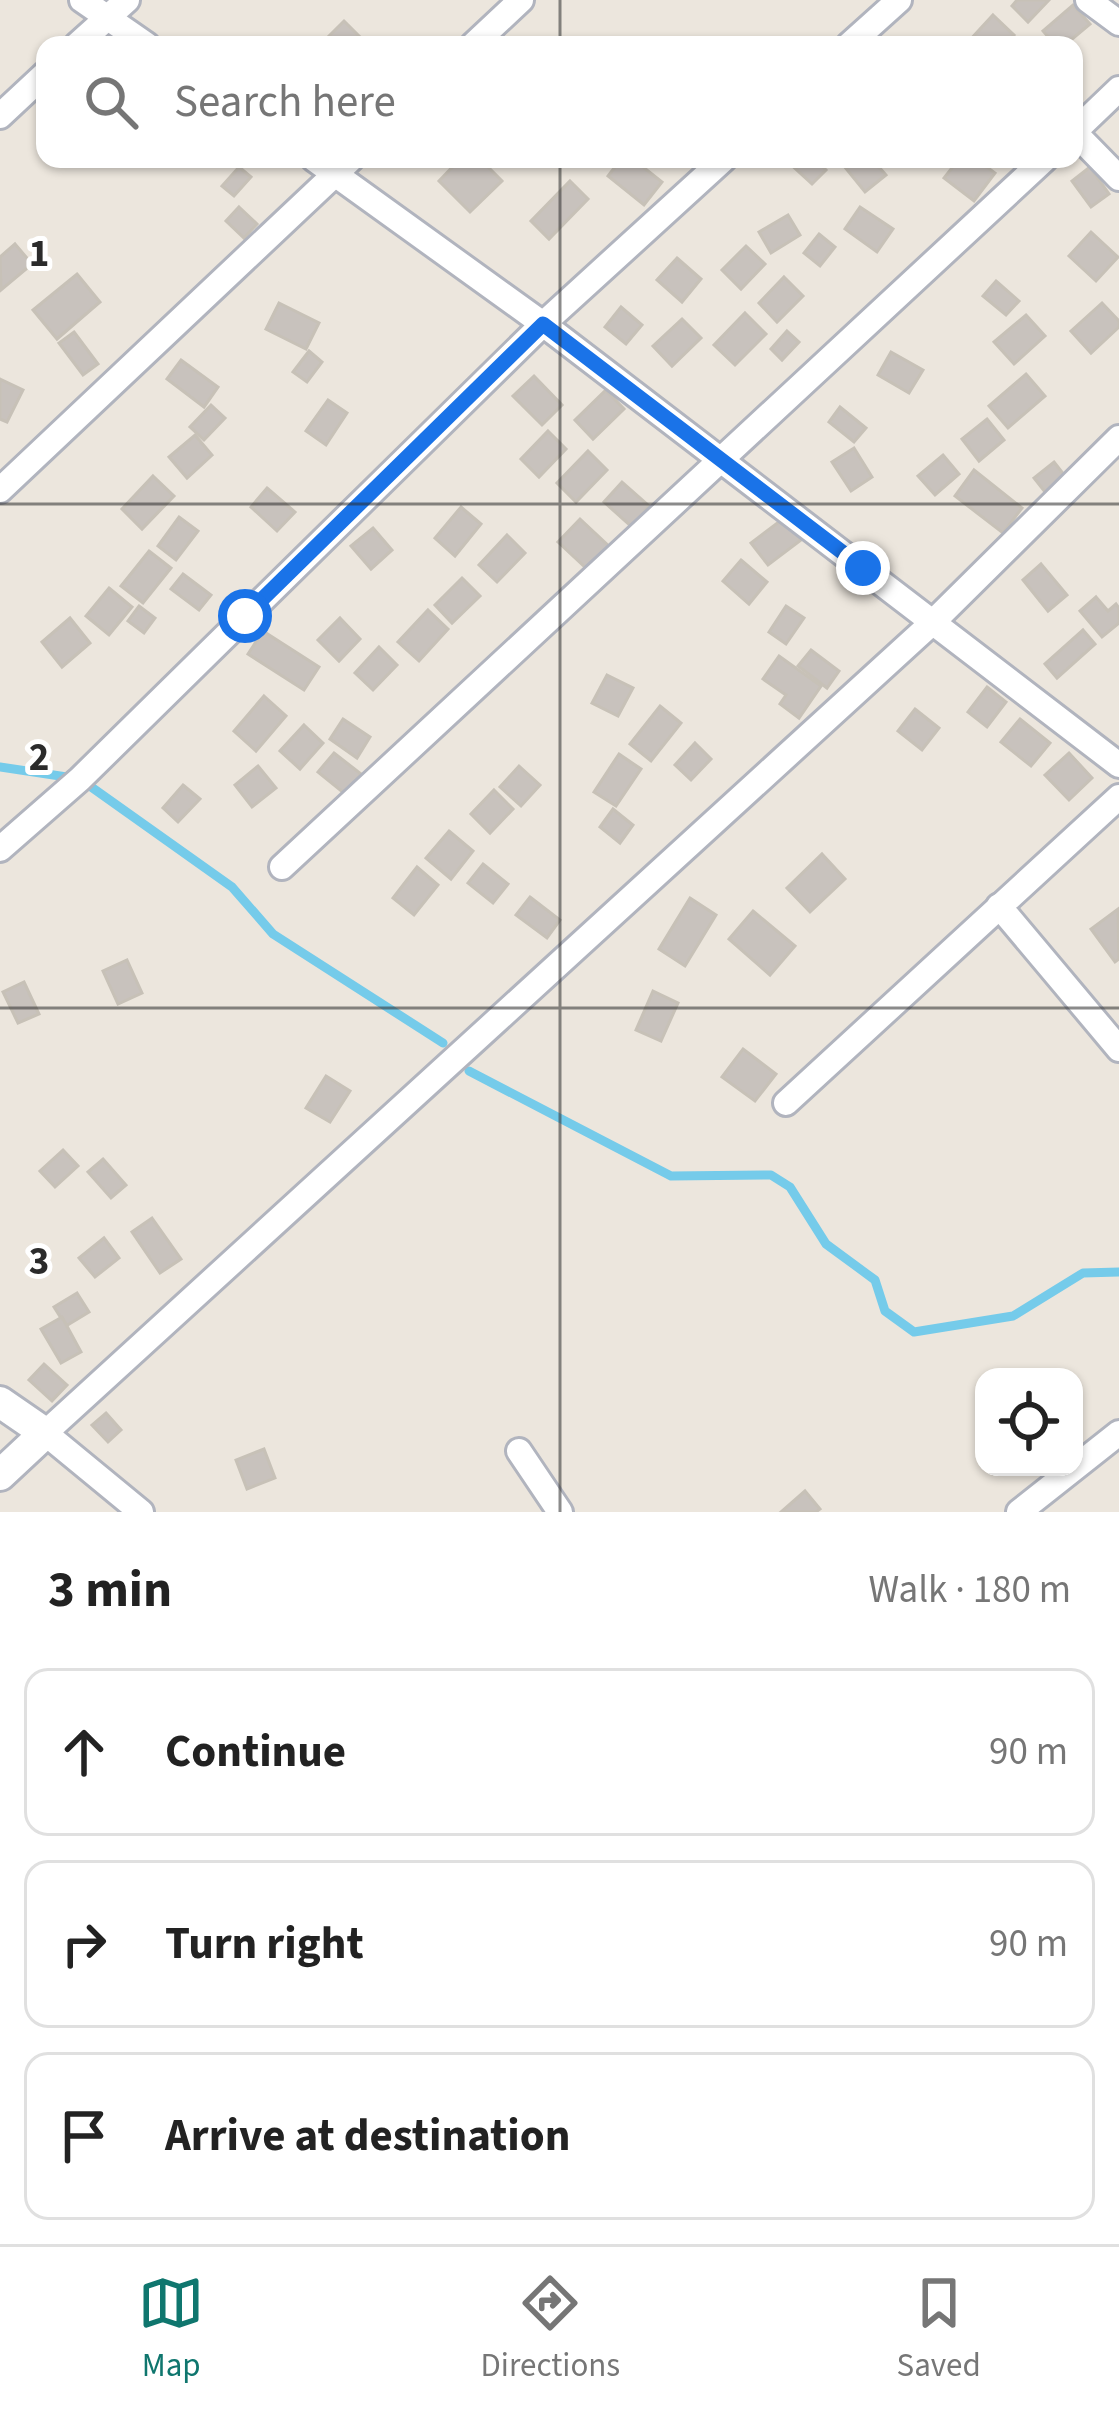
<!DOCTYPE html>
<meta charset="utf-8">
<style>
:root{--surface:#fff;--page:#f6f6f6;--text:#222;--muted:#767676;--line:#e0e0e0;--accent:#0f766e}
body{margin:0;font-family:"Source Sans 3",sans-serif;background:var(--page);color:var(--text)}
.controls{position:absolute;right:36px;bottom:36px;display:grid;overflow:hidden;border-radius:24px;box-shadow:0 3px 9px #0004}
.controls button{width:108px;height:108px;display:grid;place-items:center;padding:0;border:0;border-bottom:3px solid var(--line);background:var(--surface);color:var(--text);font:60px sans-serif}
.stop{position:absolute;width:36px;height:36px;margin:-27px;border:9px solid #1a73e8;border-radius:50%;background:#fff}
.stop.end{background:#1a73e8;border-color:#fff;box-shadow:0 3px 12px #0008}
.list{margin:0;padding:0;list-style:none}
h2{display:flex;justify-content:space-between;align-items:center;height:156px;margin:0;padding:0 48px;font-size:51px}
h2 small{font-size:39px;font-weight:400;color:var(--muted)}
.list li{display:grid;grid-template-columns:78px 1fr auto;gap:36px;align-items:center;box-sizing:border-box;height:168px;margin:0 24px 24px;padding:0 24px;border:3px solid var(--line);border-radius:24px}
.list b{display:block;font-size:45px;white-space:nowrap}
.list em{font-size:39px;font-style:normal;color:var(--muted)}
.icon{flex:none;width:66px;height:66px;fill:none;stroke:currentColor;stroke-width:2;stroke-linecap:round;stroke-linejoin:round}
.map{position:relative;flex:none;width:1119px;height:1512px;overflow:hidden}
.search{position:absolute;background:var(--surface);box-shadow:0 3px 9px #0004;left:36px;right:36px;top:36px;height:132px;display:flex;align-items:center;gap:30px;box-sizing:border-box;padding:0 42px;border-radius:24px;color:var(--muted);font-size:45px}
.sheet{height:732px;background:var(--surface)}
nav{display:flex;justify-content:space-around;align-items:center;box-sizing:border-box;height:168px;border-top:3px solid var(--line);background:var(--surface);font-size:33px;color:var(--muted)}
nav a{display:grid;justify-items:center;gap:6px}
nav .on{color:var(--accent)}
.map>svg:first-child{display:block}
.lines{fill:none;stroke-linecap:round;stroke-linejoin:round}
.stream{stroke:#75cbea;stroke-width:9}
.building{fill:#c8c2bd;stroke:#c7c1b7;stroke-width:3}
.minor-casing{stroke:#b1b4be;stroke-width:30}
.tertiary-casing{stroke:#b1b4be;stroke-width:36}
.minor{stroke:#fff;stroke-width:24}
.tertiary{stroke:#fff;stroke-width:30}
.route{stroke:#1a73e8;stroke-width:15}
.grid{fill:none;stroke:#2b2b2b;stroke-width:3;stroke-opacity:0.55}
.grid-label{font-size:39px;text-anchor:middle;font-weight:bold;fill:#2b2b2b;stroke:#fff;stroke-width:10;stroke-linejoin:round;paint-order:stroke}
</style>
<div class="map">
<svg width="1119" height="1512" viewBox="0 0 1119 1512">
<rect width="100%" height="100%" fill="#ece6dd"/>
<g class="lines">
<g class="stream">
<polyline points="0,767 80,779 232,887 273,934 443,1043"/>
<polyline points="469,1071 671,1176 771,1175 790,1187 826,1244 875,1280 885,1311 914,1332 1013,1316 1083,1273 1119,1272"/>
</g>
</g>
<g class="building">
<polygon points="1017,0 1049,0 1028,22 1012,6"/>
<polygon points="1073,5 1090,24 1065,45 1055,45 1043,31"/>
<polygon points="993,15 1014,35 1004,45 973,45 969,41"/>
<polygon points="344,21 368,45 320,45"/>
<polygon points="460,159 480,159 502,181 470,212 439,181"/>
<polygon points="621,159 633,159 662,182 644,205 608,176"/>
<polygon points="815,159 826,170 812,184 786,160"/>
<polygon points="843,159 872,159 886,175 865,192 840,161"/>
<polygon points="959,159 976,159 995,173 974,201 944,178"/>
<polygon points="239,167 251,177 234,196 222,186"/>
<polygon points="1090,167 1109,194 1091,207 1072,181"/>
<polygon points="570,181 588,199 549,239 531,221"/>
<polygon points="239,207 257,224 244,238 226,221"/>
<polygon points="860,207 893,229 877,252 845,229"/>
<polygon points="788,215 800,235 771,253 759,232"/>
<polygon points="1091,232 1118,257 1096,281 1069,256"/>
<polygon points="819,234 835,247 820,266 804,253"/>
<polygon points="15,244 32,264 1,290 0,257"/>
<polygon points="746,246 765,264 741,289 722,270"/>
<polygon points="677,258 701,279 682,302 657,280"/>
<polygon points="77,274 100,302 57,339 33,310"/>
<polygon points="784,277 803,296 777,322 759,303"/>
<polygon points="996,281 1019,301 1006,315 983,296"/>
<polygon points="279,303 319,323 306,349 266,329"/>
<polygon points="1102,303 1119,321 1119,327 1091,353 1071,331"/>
<polygon points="621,307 642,325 626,344 605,327"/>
<polygon points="745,313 766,334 735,365 714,345"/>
<polygon points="1026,315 1045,336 1014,364 994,342"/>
<polygon points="682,319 701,338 672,366 653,346"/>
<polygon points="787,331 799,342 782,360 771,349"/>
<polygon points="74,332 98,364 83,375 59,343"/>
<polygon points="309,351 322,362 307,382 293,372"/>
<polygon points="891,352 923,370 909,393 878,375"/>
<polygon points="181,360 218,387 204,407 167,379"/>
<polygon points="1026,374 1045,396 1008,428 989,406"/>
<polygon points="534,376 562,405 542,425 513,396"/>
<polygon points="0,379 23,390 7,422 0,419"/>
<polygon points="606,390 624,409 593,439 575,420"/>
<polygon points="328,400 347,413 326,445 306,431"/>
<polygon points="211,405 225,418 204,440 190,427"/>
<polygon points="840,407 866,428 854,442 829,422"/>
<polygon points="987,419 1004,440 979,461 962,439"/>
<polygon points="548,431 566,449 539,477 521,459"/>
<polygon points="195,435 212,455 187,478 169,457"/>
<polygon points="854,448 872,477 851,491 832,462"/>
<polygon points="588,451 607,470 576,502 557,483"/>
<polygon points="943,455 959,474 935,495 918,476"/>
<polygon points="1054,462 1065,476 1045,492 1034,478"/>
<polygon points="974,470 1022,508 1003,533 955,496"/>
<polygon points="153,476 174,496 142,529 122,509"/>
<polygon points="622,482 649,506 632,527 604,502"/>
<polygon points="267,488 295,512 277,531 251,507"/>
<polygon points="461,507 481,524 455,556 435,538"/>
<polygon points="179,517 198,531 176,560 158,546"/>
<polygon points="784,518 801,540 768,565 751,543"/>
<polygon points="580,519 611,548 589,571 558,542"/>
<polygon points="373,528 392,550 371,569 351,546"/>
<polygon points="507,535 525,553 497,582 479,565"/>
<polygon points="149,551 171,568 143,603 121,586"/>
<polygon points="741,560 767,582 749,604 723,581"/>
<polygon points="1041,564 1067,595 1048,611 1023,580"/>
<polygon points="183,574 211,595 199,610 171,589"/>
<polygon points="462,578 480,596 452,623 435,605"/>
<polygon points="109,588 132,607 109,635 86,616"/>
<polygon points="1096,597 1108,611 1116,604 1119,608 1119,623 1102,637 1080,611"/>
<polygon points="139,606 155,618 144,633 128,621"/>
<polygon points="786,606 804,618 786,644 769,632"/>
<polygon points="428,610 448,629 419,661 398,642"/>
<polygon points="70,618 90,643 62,667 42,642"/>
<polygon points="340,618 360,639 339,661 318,640"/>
<polygon points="1083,630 1095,644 1057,678 1045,664"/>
<polygon points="263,631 319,667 304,690 248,654"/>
<polygon points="379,647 397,665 373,690 355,673"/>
<polygon points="811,650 839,671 827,688 798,666"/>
<polygon points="779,656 821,686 799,718 780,704 786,695 763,679"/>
<polygon points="607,675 633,688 618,716 592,703"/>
<polygon points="987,687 1006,702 987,727 968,712"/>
<polygon points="264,696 286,716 256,751 234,731"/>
<polygon points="660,706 681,723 651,761 630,744"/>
<polygon points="915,709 939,728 922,750 898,731"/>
<polygon points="343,719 370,737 357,758 330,739"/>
<polygon points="1020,719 1050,743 1031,766 1001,742"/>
<polygon points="304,725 323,743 300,769 280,751"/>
<polygon points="695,743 711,759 691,780 675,765"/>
<polygon points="334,753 361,774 345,794 318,772"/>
<polygon points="1069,753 1092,778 1069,800 1045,775"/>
<polygon points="619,754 641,769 616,806 594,792"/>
<polygon points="258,766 276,788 252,807 235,785"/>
<polygon points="519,766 540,785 521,806 500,787"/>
<polygon points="183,785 200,799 178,822 163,808"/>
<polygon points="494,790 513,809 490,833 471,814"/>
<polygon points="613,809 633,825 620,843 600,827"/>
<polygon points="449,831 473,851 451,879 426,858"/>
<polygon points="822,854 845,879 810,912 787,888"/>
<polygon points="483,864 508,884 493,903 468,883"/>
<polygon points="417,867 438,885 414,915 393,898"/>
<polygon points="530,897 560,920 547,938 516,915"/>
<polygon points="690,898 716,915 685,966 659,949"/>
<polygon points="1118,909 1119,959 1115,962 1091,929"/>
<polygon points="753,911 795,946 770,975 729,939"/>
<polygon points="127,960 142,993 118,1004 103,971"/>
<polygon points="24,982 39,1014 18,1023 3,992"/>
<polygon points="653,991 678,1003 661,1041 636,1030"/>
<polygon points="743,1049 776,1074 755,1101 722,1077"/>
<polygon points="326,1076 350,1091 330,1122 306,1108"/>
<polygon points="63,1150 78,1166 55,1187 40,1171"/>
<polygon points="103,1159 126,1185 111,1198 88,1172"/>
<polygon points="152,1218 181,1259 160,1273 132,1232"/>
<polygon points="104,1238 119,1258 95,1277 79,1258"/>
<polygon points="77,1293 89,1312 66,1326 54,1307"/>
<polygon points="62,1317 81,1352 61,1363 41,1329"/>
<polygon points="44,1364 67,1385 52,1401 29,1380"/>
<polygon points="106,1413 121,1430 108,1442 92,1425"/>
<polygon points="264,1449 275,1478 247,1489 236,1460"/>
<polygon points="805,1491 820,1509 816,1512 781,1512"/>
</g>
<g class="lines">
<defs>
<g id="minor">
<polyline points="82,0 147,45"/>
<polyline points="1088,0 1119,23"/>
<polyline points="77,45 127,0"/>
<polyline points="473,45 521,0"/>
<polyline points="849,45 899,0"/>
<polyline points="0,116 45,74"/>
<polyline points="1074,132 1119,178"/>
<polyline points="1074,132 1119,89"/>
<polyline points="314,159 543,324 1119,765"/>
<polyline points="0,490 351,159"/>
<polyline points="0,849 80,779 543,324 724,159"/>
<polyline points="282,867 1045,159"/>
<polyline points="999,906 1119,1049"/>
<polyline points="786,1103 1119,797"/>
<polyline points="519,1451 560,1512"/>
<polyline points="141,1512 45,1433 933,622 1119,438"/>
<polyline points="1019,1512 1119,1433"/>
</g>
<polyline id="tertiary" points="0,1402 45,1433 0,1475"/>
</defs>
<use href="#minor" class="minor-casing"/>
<use href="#tertiary" class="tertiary-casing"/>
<use href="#minor" class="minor"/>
<use href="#tertiary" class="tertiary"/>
</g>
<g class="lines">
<polyline class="route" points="245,616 543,324 863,568"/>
</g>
<path class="grid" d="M560 0V45M560 159V1512M0 504H1119M0 1008H1119"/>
<g class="grid-label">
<text x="39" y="266">1</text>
<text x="39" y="770">2</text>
<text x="39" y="1274">3</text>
</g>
</svg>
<div class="controls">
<button><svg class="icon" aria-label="locate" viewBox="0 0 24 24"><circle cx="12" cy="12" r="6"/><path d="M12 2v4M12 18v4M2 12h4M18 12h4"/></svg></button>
</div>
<div class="stop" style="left:245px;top:616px"></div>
<div class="stop end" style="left:863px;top:568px"></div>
<div class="search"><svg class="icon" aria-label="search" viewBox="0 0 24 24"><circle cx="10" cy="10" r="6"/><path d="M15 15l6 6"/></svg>Search here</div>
</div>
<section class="sheet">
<h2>3 min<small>Walk · 180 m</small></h2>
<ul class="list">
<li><svg class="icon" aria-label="ahead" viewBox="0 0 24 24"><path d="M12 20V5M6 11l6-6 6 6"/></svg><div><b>Continue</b></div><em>90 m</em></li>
<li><svg class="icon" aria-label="right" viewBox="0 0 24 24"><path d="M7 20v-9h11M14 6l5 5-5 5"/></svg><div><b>Turn right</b></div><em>90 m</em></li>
<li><svg class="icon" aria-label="arrive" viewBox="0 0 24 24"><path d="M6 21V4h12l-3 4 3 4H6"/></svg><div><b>Arrive at destination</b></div></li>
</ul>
</section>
<nav>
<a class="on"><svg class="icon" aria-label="map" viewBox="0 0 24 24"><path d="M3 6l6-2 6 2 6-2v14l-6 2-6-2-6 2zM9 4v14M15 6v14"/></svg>Map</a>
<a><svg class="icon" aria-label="directions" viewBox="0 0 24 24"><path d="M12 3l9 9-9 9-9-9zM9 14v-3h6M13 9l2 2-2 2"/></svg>Directions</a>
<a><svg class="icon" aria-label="saved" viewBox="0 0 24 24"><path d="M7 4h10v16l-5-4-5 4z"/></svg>Saved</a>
</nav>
